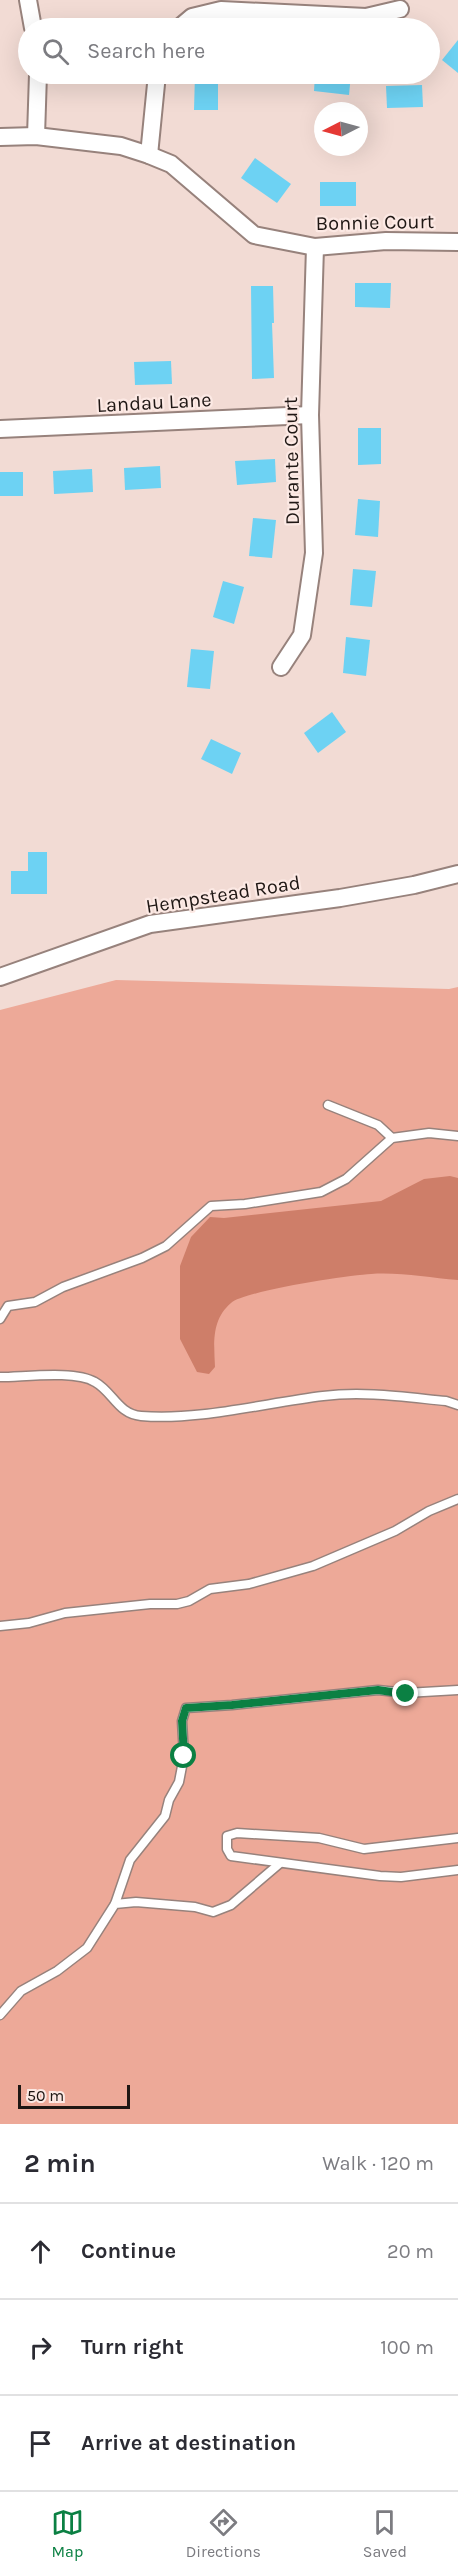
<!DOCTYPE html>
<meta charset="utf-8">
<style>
:root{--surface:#fff;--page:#f7f7f7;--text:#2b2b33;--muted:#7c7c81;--line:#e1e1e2;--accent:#0b8043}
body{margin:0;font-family:Karla,sans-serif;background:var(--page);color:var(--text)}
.compass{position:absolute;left:314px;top:102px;width:54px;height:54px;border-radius:50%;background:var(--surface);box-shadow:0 6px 24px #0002;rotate:264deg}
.scale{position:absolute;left:18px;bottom:15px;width:112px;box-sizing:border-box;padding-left:6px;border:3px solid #1f1714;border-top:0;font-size:16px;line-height:21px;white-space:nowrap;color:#1f1714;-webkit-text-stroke:4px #fce9e4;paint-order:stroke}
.stop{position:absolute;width:18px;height:18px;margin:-14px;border:4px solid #0b8043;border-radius:50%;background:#fff}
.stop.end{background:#0b8043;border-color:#fff;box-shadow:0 2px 6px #0008}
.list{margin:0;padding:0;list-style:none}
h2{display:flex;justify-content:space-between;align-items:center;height:78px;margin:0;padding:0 24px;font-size:26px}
h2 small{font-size:20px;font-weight:400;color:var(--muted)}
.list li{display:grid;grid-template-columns:39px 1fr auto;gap:18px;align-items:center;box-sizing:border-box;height:96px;padding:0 24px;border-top:2px solid var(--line)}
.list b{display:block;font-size:22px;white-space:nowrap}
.list em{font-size:20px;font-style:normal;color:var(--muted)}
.icon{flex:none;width:33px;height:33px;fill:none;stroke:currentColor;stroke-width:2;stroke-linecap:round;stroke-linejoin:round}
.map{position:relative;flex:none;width:458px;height:2124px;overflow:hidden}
.search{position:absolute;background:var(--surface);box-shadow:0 6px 24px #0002;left:18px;right:18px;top:18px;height:66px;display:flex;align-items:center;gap:15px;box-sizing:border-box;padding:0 21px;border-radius:33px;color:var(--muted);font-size:22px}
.sheet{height:366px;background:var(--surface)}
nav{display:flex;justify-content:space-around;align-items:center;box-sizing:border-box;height:84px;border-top:2px solid var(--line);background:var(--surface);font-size:16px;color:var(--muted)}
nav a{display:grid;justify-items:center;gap:3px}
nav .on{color:var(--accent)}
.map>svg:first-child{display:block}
.green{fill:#eda998}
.water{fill:#ce7e69}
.building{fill:#6dd2f3}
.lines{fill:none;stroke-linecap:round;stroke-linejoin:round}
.lane-casing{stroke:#97827c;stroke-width:11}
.street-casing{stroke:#97827c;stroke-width:20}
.lane{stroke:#fff;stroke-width:8}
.street{stroke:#fff;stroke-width:16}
.route{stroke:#0b8043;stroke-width:8}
.labels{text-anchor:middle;stroke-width:4.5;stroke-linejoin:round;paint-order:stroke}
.street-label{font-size:20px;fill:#1f1714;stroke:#fce9e4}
</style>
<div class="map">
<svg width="458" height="2124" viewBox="0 0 458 2124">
<rect width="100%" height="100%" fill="#f2dbd4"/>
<polygon class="green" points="116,980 449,989 458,987 458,2124 0,2124 0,1010"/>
<path class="water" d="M450 1176 458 1178V1280C429 1278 400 1272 371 1274 349 1275 244 1291 231 1303 211 1320 214 1344 215 1367L209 1374 197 1372 180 1339V1266L191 1237 210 1217 224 1218 381 1201 424 1179Z"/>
<g class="building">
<polygon points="458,40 458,73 442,60"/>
<polygon points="195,74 218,75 218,110 194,110"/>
<polygon points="315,74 351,74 349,95 314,91"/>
<polygon points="422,85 423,107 387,108 386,86"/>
<polygon points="255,158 291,184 277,203 241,178"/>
<rect x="320" y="182" width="36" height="24"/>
<polygon points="355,283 391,283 390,308 355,307"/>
<polygon points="251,286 273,286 274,323 272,323 274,378 252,379"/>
<polygon points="171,361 172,384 135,385 134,362"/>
<polygon points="358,428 381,428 381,464 358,465"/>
<polygon points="275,459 276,482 237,485 235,461"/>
<polygon points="160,466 161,488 125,490 124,468"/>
<polygon points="92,469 93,492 54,494 53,471"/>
<rect x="0" y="472" width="23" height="24"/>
<polygon points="358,499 380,501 378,537 355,535"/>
<polygon points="253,518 276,520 272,558 249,556"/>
<polygon points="353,569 376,571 372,607 350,605"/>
<polygon points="223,581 244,587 234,624 213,617"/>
<polygon points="346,637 370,640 366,676 343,673"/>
<polygon points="191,649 214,651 210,689 187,687"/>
<polygon points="332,712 346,732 318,753 304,733"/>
<polygon points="211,739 241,753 232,774 201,759"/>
<polygon points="28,852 47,852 47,894 11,894 11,871 28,871"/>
</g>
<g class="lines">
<defs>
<g id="lane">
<polyline points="328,1105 378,1125 392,1138"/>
<polyline points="0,1319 8,1306 35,1302 63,1287 142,1258 166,1246 211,1206 245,1204 321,1192 346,1179 392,1138 429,1133 458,1136"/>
<path d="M0 1377C24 1377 75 1370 95 1382 113 1392 118 1414 141 1416 198 1421 265 1403 323 1396 364 1391 404 1397 446 1401L458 1405"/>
<polyline points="0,1626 29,1623 65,1613 150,1604 177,1604 189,1601 210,1589 249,1584 313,1566 395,1531 429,1511 458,1499"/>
<polyline points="458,1838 364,1849 319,1838 237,1833 227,1836 227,1849 231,1856 380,1876 401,1877 458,1870"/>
<polyline points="115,1904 130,1860 165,1816 169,1800 179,1782 184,1756 182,1721 186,1708 232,1705 378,1690 406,1693 458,1690"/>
<polyline points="0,2015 21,1991 57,1971 87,1948 115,1904 136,1902 195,1907 213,1912 231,1905 279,1864"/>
</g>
<g id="street">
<polyline points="28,0 33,28"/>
<polyline points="179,28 192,17 221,10 366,17 400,9"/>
<polyline points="36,136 38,74"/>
<polyline points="0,137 36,136 121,146 149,155 171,164 254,235 315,247 386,241 458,242"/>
<polyline points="149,155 157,74"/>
<polyline points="0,429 310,415"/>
<polyline points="281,667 302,635 314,553 310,415 315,247"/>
<polyline points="0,977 150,924 340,898 414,885 458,874"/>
</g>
</defs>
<use href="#lane" class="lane-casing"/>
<use href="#street" class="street-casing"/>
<use href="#lane" class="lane"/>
<use href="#street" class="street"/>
</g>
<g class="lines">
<polyline class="route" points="184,1756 182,1721 186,1708 232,1705 378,1690 406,1694"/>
</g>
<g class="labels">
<g class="street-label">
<text transform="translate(375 222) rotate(-1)" y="7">Bonnie Court</text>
<text transform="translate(154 402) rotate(-3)" y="7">Landau Lane</text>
<text transform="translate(291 461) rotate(-91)" y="7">Durante Court</text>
<text transform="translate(223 894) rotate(-9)" y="7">Hempstead Road</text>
</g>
</g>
</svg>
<svg class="compass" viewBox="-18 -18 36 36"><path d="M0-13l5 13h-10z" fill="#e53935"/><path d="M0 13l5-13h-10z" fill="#7c7c81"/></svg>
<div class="scale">50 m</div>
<div class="stop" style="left:184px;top:1756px"></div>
<div class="stop end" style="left:406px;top:1694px"></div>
<div class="search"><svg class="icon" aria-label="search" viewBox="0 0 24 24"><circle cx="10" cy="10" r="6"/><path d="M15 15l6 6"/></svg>Search here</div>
</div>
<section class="sheet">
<h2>2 min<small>Walk · 120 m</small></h2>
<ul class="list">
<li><svg class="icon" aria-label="ahead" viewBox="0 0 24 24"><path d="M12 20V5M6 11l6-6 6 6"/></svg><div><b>Continue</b></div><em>20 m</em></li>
<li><svg class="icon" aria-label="right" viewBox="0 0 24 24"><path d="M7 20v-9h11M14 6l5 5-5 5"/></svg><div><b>Turn right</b></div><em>100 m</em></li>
<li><svg class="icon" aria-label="arrive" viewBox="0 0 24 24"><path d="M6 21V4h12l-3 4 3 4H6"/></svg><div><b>Arrive at destination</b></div></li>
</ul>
</section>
<nav>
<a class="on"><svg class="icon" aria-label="map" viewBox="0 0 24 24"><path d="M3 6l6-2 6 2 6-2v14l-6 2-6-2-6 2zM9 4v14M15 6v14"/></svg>Map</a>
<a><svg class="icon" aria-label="directions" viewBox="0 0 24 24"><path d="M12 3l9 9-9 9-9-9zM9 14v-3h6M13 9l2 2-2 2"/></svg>Directions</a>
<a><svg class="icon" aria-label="saved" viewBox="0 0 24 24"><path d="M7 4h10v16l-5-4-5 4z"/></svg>Saved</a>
</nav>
